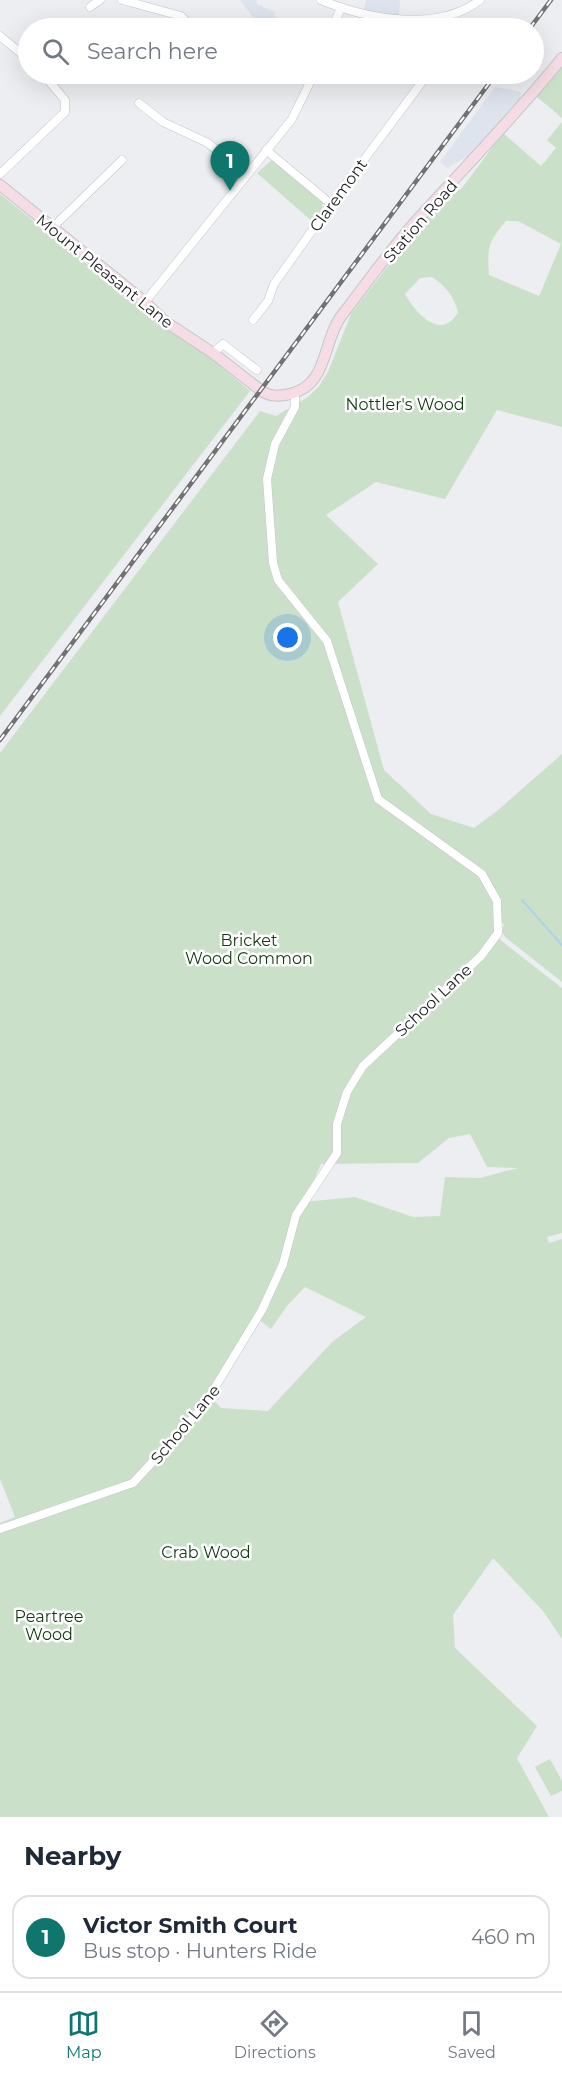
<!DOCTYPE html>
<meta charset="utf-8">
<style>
:root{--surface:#fff;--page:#f6f6f7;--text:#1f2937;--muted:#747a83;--line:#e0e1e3;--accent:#0f766e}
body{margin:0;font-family:Montserrat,sans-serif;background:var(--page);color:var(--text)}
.you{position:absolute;left:288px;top:638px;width:21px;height:21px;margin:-15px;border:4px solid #fff;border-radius:50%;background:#1a73e8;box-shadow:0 0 0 9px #1a73e833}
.badge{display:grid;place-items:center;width:39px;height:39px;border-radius:50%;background:var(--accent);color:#fff;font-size:20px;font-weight:700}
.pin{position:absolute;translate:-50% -50px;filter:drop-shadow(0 2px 3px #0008)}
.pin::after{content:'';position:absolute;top:32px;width:21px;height:18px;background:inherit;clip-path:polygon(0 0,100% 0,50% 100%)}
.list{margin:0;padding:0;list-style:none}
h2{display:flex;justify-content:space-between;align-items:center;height:78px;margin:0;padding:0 24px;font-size:26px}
h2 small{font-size:20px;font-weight:400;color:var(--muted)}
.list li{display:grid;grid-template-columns:39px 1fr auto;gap:18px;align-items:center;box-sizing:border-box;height:84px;margin:0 12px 12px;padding:0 12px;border:2px solid var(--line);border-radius:18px}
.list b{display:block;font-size:22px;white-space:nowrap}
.list p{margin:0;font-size:20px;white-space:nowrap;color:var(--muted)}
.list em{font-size:20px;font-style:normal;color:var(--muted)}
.icon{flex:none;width:33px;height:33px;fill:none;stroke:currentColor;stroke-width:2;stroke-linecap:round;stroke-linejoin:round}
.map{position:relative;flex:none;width:562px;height:1817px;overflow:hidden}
.search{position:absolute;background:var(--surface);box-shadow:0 6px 24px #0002;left:18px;right:18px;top:18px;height:66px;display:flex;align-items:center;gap:15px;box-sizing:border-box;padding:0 21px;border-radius:33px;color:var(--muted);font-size:22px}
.sheet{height:174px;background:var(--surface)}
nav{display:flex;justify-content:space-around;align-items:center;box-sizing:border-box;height:84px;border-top:2px solid var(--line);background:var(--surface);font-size:16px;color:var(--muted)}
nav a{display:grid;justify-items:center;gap:3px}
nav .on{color:var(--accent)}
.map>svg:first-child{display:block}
.built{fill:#dde4ed}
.green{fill:#cbe0c9;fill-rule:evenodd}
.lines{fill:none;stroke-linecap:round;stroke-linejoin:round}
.stream{stroke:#aed3e8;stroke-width:2}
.street-casing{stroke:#c3c6c8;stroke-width:9}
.secondary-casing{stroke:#c3c6c8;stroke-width:12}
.street{stroke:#fff;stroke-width:8}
.secondary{stroke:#f6dce4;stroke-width:10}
.rail-casing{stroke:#717274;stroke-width:4.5}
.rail{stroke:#fff;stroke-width:2;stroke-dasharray:7;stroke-linecap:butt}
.labels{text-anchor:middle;stroke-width:5;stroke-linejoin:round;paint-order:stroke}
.street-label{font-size:16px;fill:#1d1e1f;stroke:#fff}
.park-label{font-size:16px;fill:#133a12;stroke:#fff}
</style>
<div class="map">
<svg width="562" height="1817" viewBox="0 0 562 1817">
<rect width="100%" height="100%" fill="#eceef1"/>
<g class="built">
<polygon points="240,0 256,0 257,4 275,12 274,16 290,22 288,28 261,28"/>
<polygon points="366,0 400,0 399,15 364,10"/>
<polygon points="495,87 521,92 520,101 480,149 447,168 440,162"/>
</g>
<g class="green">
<polygon points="562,63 562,118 536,96"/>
<path d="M562 122V427L497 410 445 499 376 482 326 515 378 564 338 602 384 770 431 814 474 828 497 811 562 754V982L505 937 502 931 504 924 497 919 494 935 562 988V1233L547 1237 549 1243 562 1239V1639L543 1611 493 1558 453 1615 455 1648 537 1726 517 1758 549 1817H0V1523L15 1517 0 1479V753L260 411 276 416 308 397 319 386 328 372 351 314 421 223 443 201 462 188 503 133 541 166 556 148 547 140ZM506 221H518L561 244 539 296 489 275C487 248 488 242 506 221ZM432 277C446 286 454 297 458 312 442 342 415 313 405 294L420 278ZM470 1134 487 1167 518 1168 480 1178 445 1177 440 1216 413 1217 355 1197 304 1202 321 1164 418 1163 449 1138ZM305 1287 366 1317 332 1342 268 1411 221 1408 208 1394 254 1316 271 1329 287 1306Z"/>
<polygon points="273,159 323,201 322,211 314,223 257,173"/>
<polygon points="0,194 160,323 202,351 250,391 0,716"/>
<polygon points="550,1759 562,1781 562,1791 551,1796 535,1767"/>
</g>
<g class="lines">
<polyline class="stream" points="522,900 562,945"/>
<defs>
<g id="street">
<polyline points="122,0 181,16 193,28"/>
<path d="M321 0C367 19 437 33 480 0"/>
<polyline points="90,7 100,0"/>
<polyline points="447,16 449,28"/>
<polyline points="332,28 341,8"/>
<polyline points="0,36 28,59"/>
<polyline points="139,103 163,122 208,143 246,175"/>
<polyline points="266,150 331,204"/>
<polyline points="0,174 65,112 65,100 43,74"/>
<polyline points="52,228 122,160"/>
<polyline points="145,302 292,119 314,74"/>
<polyline points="253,320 268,301 274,284 331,204 428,74"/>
<polyline points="213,353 223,344 257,370"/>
<polyline points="0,1529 133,1483 203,1407 262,1310 283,1264 296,1215 337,1153 337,1124 347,1092 363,1066 481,956 498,933 497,901 482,874 378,799 327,641 278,580 273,563 267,479 275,444 295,407 295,393"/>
</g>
<path id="secondary" d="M0 185 145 302 166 322 213 353 263 392C272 397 280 396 290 394 329 385 322 341 342 315 366 284 390 250 416 221 465 167 516 115 562 58"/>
</defs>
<use href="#street" class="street-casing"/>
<use href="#secondary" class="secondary-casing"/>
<use href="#street" class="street"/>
<use href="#secondary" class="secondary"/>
<defs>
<g id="rail">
<polyline points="530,28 551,0"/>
<polyline points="0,740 496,74"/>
</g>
</defs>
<use href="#rail" class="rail-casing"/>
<use href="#rail" class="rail"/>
</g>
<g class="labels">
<g class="street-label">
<text transform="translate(338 195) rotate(-54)" y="6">Claremont</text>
<text transform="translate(420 221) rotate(-49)" y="6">Station Road</text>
<text transform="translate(105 271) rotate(39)" y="6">Mount Pleasant Lane</text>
<text transform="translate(433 1000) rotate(-43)" y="6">School Lane</text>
<text transform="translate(185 1424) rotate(-50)" y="6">School Lane</text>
</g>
<g class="park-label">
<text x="405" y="410">Nottler's Wood</text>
<text x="249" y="946">Bricket<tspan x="249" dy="18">Wood Common</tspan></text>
<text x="206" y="1558">Crab Wood</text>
<text x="49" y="1622">Peartree<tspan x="49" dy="18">Wood</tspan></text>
</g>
</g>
</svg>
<div class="you"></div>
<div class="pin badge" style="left:230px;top:191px">1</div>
<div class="search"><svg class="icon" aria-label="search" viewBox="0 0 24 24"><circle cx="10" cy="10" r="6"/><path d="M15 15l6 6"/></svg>Search here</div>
</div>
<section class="sheet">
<h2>Nearby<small></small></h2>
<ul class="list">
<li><span class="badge">1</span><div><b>Victor Smith Court</b><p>Bus stop · Hunters Ride</p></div><em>460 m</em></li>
</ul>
</section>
<nav>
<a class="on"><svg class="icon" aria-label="map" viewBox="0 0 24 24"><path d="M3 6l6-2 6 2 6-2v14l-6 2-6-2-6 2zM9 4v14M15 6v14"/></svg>Map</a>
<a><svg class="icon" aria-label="directions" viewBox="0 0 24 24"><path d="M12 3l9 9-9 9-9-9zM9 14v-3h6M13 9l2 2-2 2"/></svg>Directions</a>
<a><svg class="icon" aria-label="saved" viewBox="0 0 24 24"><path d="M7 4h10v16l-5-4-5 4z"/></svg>Saved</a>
</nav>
